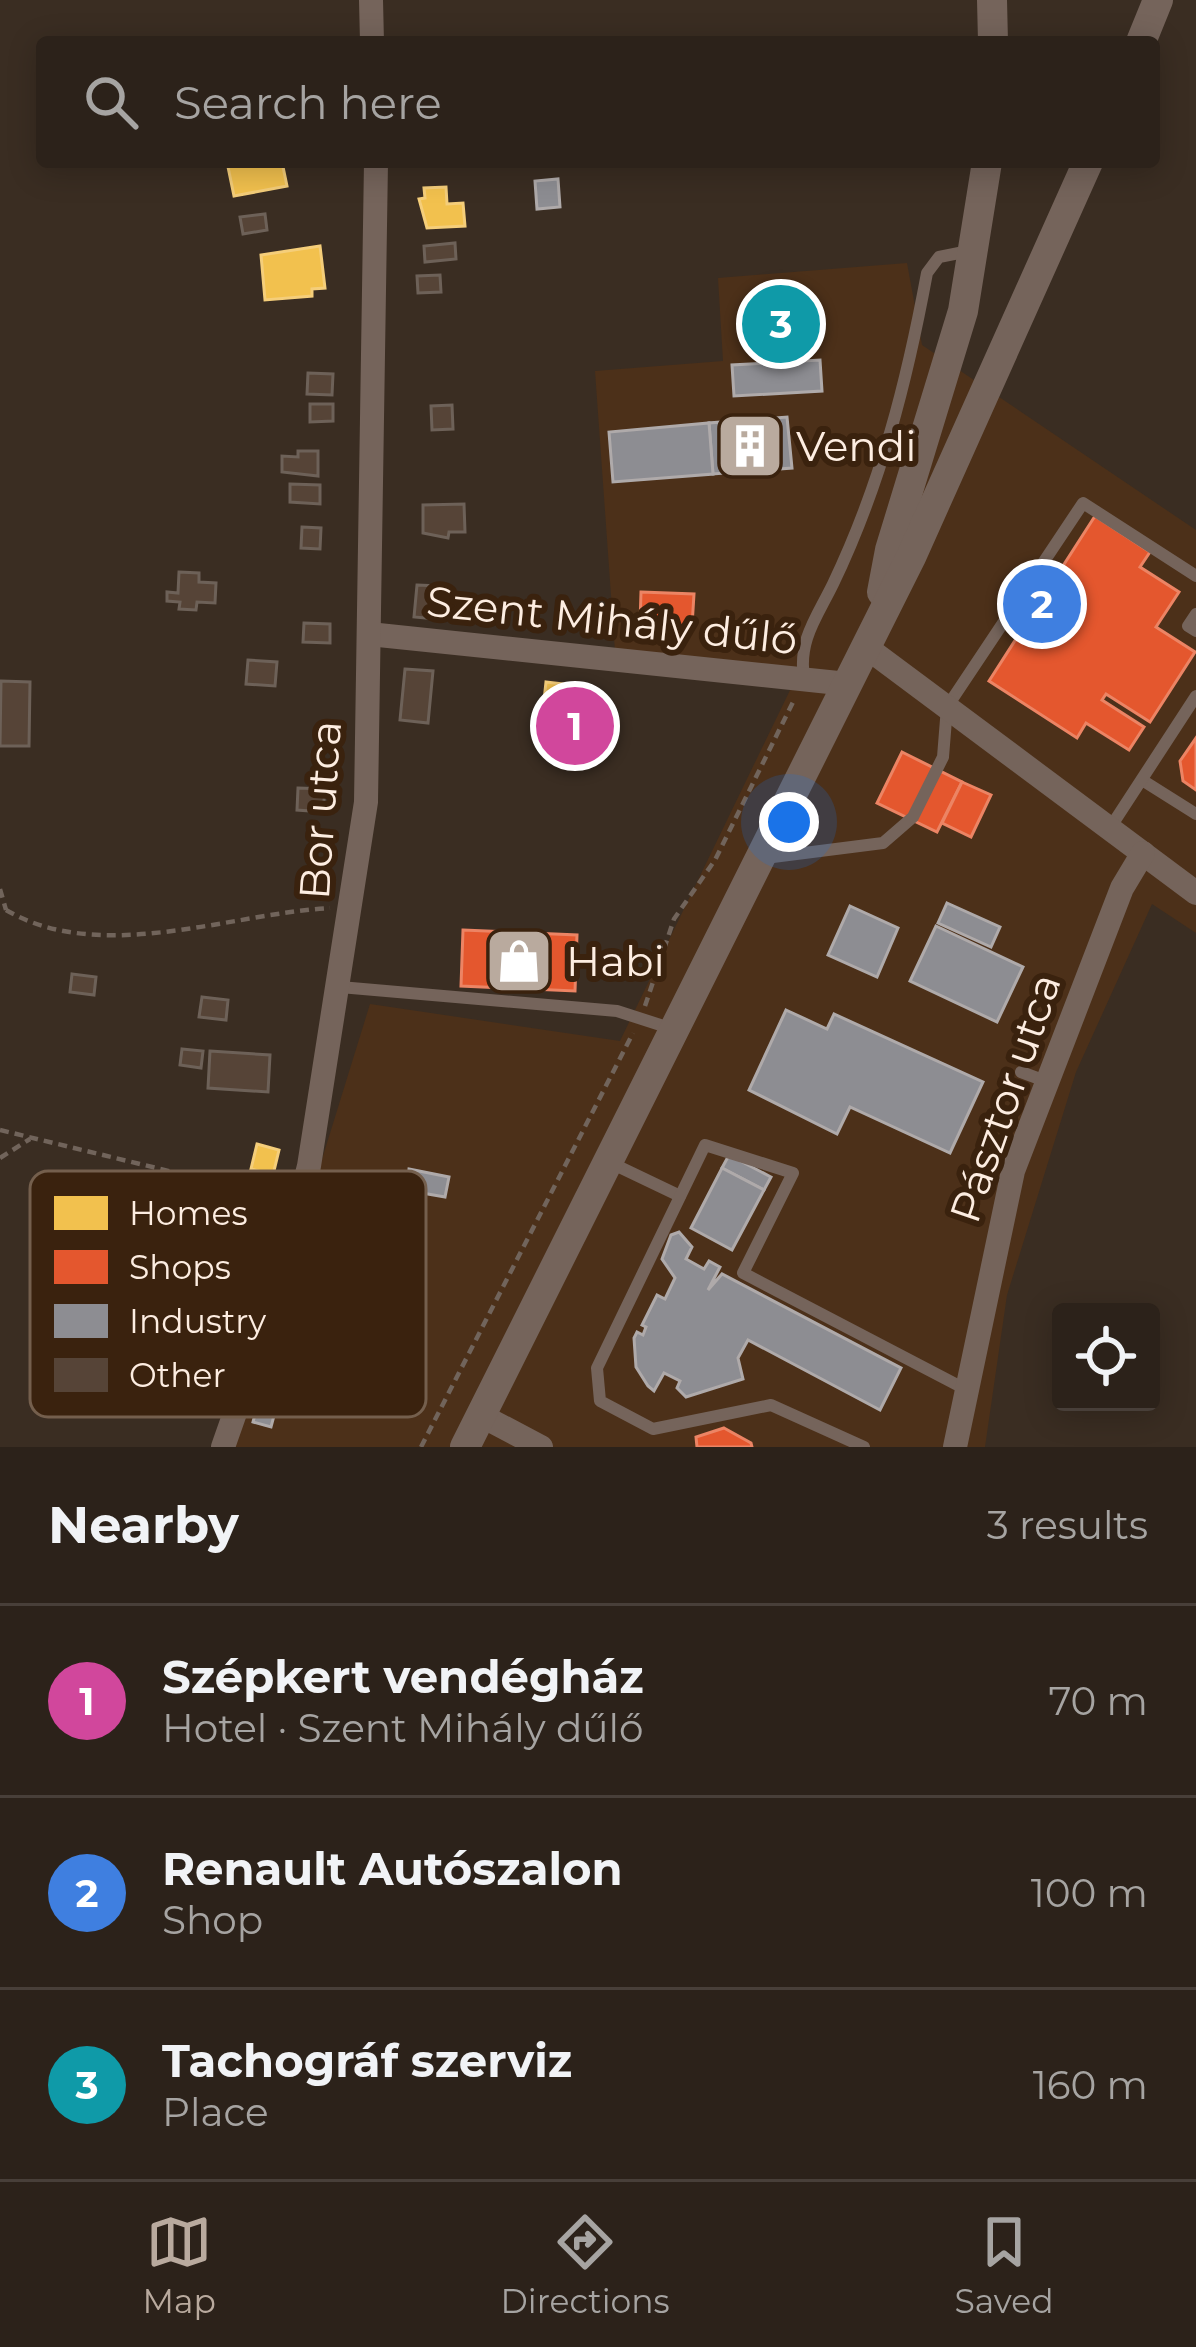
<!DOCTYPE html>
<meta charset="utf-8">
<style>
:root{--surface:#2c221a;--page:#382f27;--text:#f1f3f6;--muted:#a6a4a2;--line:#483f39;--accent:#b9aa9e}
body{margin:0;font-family:Montserrat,sans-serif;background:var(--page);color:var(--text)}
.controls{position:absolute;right:36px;bottom:36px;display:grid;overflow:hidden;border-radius:12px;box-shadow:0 6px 30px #0003}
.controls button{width:108px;height:108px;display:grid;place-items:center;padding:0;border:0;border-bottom:3px solid var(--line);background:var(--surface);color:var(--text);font:60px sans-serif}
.you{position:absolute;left:789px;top:822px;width:42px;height:42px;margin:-30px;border:9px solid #fff;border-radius:50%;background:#1a73e8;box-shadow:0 0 0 18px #1a73e833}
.badge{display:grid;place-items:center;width:78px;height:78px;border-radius:50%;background:var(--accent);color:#fff;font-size:39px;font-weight:700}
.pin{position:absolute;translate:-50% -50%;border:6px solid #fff;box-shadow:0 3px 12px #0006}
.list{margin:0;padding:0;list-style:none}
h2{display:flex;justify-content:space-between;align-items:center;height:156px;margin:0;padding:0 48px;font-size:51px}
h2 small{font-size:39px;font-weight:400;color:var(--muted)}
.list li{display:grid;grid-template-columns:78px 1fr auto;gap:36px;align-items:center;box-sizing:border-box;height:192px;padding:0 48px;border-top:3px solid var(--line)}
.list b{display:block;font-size:45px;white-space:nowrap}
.list p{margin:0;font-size:39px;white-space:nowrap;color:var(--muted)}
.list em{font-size:39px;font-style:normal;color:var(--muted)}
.icon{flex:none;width:66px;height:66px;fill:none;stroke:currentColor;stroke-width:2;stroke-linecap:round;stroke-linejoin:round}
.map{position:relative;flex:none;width:1196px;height:1447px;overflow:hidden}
.search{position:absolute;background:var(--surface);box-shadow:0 6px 30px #0003;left:36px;right:36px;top:36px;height:132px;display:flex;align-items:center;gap:30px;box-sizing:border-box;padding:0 42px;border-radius:12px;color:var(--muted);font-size:45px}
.sheet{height:732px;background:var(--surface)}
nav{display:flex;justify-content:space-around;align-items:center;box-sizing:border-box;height:168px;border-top:3px solid var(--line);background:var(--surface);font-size:33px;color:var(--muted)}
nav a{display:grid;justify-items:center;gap:6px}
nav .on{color:var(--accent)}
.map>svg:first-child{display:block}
.built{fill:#4c3019}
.homes{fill:#f2c14e;stroke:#f5ce7a;stroke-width:3}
.shops{fill:#e4572e;stroke:#ec8464;stroke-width:3}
.industry{fill:#8d8d92;stroke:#afaaaa;stroke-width:3}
.building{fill:#564437;stroke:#6d6158;stroke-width:3}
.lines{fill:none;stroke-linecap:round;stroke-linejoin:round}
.path{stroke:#71645b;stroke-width:4.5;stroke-dasharray:9 6;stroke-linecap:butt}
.service{stroke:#75645b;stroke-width:12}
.minor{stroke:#75645b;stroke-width:24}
.tertiary{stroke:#75645b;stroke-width:30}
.labels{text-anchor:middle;stroke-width:12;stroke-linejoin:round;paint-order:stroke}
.poi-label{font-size:42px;fill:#fdede1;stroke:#3a220e;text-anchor:start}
.street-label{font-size:42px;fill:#fdede1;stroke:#3a220e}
.key{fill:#3a220e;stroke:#745f4d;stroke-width:3}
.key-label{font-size:33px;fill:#fdede1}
</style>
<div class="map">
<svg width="1196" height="1447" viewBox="0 0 1196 1447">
<rect width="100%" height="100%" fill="#3a2d22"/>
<polygon class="built" points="907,263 922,345 1196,530 1196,933 1152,904 1076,1072 1007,1295 985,1447 233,1447 370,1004 620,1041 793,684 616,665 595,371 723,361 718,278"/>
<g class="homes">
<polygon points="227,162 282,162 287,186 234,196"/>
<polygon points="446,187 447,204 463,203 465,226 427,228 419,199 425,198 424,188"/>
<polygon points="320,246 325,288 312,289 312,296 265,300 261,255"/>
<polygon points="546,682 581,686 580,700 594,702 611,715 609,740 564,749 557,740 540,738"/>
<polygon points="257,1144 279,1150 273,1175 251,1169"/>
</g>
<g class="shops">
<polygon points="1095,516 1150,552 1140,567 1179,592 1156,627 1195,652 1150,722 1106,694 1102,700 1144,727 1129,750 1086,723 1077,738 989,681"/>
<polygon points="641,592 694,594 692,626 640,623"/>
<polygon points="1196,738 1196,790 1183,781 1180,761"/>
<polygon points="902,752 962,782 937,832 877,803"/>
<polygon points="962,782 991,795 971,837 942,823"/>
<polygon points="463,930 577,935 575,991 461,986"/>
<polygon points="724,1428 751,1443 752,1447 697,1447 696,1437"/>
</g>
<g class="industry">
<polygon points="558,179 560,207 537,209 535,181"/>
<polygon points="788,293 789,310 754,313 752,296"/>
<polygon points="791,314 792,332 771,333 770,316"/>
<polygon points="820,360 822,391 734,396 732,365"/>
<polygon points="787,417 792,468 713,474 709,423"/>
<polygon points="709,423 713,474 613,482 609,432"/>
<polygon points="947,903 1000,927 991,947 938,923"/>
<polygon points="850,906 898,928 877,977 828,955"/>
<polygon points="936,926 1023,967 997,1022 910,981"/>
<polygon points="786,1010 827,1029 834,1014 983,1082 950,1153 850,1107 837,1134 749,1090"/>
<polygon points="729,1155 771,1177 764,1190 722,1168"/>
<polygon points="722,1168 764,1190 732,1250 691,1228"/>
<polygon points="409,1169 449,1177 445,1197 422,1193 418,1213 405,1210"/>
<polygon points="679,1232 692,1247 686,1259 704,1269 709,1261 720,1267 708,1290 722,1274 901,1368 880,1410 748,1340 738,1358 743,1379 686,1397 677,1388 680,1381 664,1373 654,1391 648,1386 636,1367 634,1338 637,1332 643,1335 646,1327 642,1325 657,1295 665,1299 675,1278 662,1259 671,1235"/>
<polygon points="268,1366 286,1371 271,1427 253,1422"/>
</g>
<g class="building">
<polygon points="265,214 267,230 243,234 240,217"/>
<polygon points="455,243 456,259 425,262 424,246"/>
<polygon points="440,275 441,292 418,293 417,276"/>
<polygon points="308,373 333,374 332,395 307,394"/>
<polygon points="310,404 333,404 333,421 310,422"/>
<polygon points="452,405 453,429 432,430 431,406"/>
<polygon points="298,451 318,451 318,476 282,472 282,456 298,457"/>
<polygon points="290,484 320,485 320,504 290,502"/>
<polygon points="464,504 465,532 449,532 448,538 423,533 423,505"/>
<polygon points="302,527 321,528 320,549 301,548"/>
<polygon points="179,572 199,573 199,582 216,583 215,603 197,602 196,610 179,609 180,602 167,601 167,592 178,593"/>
<polygon points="417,585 439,586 437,619 414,617"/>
<polygon points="304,623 330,624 330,643 303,642"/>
<polygon points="248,660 277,662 275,686 246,684"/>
<polygon points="405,669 433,671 428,723 400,720"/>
<polygon points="1,681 30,682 29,746 0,746"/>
<polygon points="298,788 325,789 323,812 297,810"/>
<polygon points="72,974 96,977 94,995 70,992"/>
<polygon points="202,997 228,1000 226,1020 199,1017"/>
<polygon points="182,1049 203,1051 201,1068 180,1065"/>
<polygon points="210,1051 270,1055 268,1092 208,1088"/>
</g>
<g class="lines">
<g class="path">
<polyline points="0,889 6,910"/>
<path d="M6 910C100 965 228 914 330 908"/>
<polyline points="645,1006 674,919 715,860 794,700"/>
<polyline points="0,1130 280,1198"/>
<polyline points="0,1158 30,1139"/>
<polyline points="421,1447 633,1033"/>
</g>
<g class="service">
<polyline points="1196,614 1188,626 1196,631"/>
<path d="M804 678C798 640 817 617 833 584 881 484 907 381 927 273L939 257 969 251"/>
<polyline points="1142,780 1196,814"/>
<polyline points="1110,828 1196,696"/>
<polyline points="765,858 883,843 913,817 943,757 947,707 1083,503 1196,576"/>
<polyline points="340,987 617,1011 676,1030"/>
<polyline points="1021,1072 1048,1082"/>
<polyline points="611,1163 680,1196"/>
<polyline points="864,1447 771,1405 653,1429 600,1401 597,1368 705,1145 793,1173 743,1273 967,1390"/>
</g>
<g class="minor">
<polyline points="371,0 372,42"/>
<polyline points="369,634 848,684"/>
<polyline points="866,647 1196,893"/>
<polyline points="482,1416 541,1447"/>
<polyline points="223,1447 276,1296 309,1166 366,802 376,162"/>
<polyline points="955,1447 1013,1171 1122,888 1143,853"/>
</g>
<g class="tertiary">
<polyline points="992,0 993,42"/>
<polyline points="1141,42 1158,0"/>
<polyline points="882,592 890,550 963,311 987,162"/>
<polyline points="465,1447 911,557 1088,162"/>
</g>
</g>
<defs>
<symbol id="building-square" viewBox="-11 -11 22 22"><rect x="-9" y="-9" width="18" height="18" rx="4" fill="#b9aa9e" stroke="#3a220e"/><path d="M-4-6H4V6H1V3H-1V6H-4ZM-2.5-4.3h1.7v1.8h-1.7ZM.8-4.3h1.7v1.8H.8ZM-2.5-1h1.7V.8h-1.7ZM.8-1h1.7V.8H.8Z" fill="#fff"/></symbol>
<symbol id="shop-square" viewBox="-11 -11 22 22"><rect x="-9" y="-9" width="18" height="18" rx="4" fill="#b9aa9e" stroke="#3a220e"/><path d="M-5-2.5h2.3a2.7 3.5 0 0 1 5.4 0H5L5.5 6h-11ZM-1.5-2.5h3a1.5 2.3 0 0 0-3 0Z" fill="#fff"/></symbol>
</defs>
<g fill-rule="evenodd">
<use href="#building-square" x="712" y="408" width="76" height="76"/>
<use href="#shop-square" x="481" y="923" width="76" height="76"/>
</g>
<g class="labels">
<g class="poi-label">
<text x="796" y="461">Vendi</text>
<text x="566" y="976">Habi</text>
</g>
<g class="street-label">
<text transform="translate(612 620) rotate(6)" y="15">Szent Mihály dűlő</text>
<text transform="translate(320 810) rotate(-86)" y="15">Bor utca</text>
<text transform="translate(1005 1098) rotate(-71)" y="15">Pásztor utca</text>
</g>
</g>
<rect x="30" y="1171" width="396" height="246" rx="18" class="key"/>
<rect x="54" y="1196" width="54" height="34" fill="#f2c14e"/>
<rect x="54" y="1250" width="54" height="34" fill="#e4572e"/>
<rect x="54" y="1304" width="54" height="34" fill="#8d8d92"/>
<rect x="54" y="1358" width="54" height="34" fill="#564437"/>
<g class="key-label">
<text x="129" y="1225">Homes</text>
<text x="129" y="1279">Shops</text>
<text x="129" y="1333">Industry</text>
<text x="129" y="1387">Other</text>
</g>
</svg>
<div class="controls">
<button><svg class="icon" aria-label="locate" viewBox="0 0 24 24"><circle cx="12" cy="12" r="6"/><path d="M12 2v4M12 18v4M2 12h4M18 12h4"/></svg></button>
</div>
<div class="you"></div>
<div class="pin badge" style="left:575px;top:726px;background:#d1479c">1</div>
<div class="pin badge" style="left:1042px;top:604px;background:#3f7fe0">2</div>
<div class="pin badge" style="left:781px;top:324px;background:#0f9aa8">3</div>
<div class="search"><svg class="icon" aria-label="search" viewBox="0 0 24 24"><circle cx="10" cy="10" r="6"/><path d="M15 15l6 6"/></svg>Search here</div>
</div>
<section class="sheet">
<h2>Nearby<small>3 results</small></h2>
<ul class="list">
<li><span class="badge" style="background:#d1479c">1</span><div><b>Szépkert vendégház</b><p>Hotel · Szent Mihály dűlő</p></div><em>70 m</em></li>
<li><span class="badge" style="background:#3f7fe0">2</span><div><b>Renault Autószalon</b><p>Shop</p></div><em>100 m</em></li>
<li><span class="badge" style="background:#0f9aa8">3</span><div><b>Tachográf szerviz</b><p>Place</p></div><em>160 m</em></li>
</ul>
</section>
<nav>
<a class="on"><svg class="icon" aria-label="map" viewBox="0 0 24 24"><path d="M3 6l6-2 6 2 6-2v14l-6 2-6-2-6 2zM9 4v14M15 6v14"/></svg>Map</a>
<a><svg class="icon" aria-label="directions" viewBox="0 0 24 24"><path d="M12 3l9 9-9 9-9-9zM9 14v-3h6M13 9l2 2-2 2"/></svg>Directions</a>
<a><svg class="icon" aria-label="saved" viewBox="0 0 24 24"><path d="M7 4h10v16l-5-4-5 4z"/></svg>Saved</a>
</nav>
